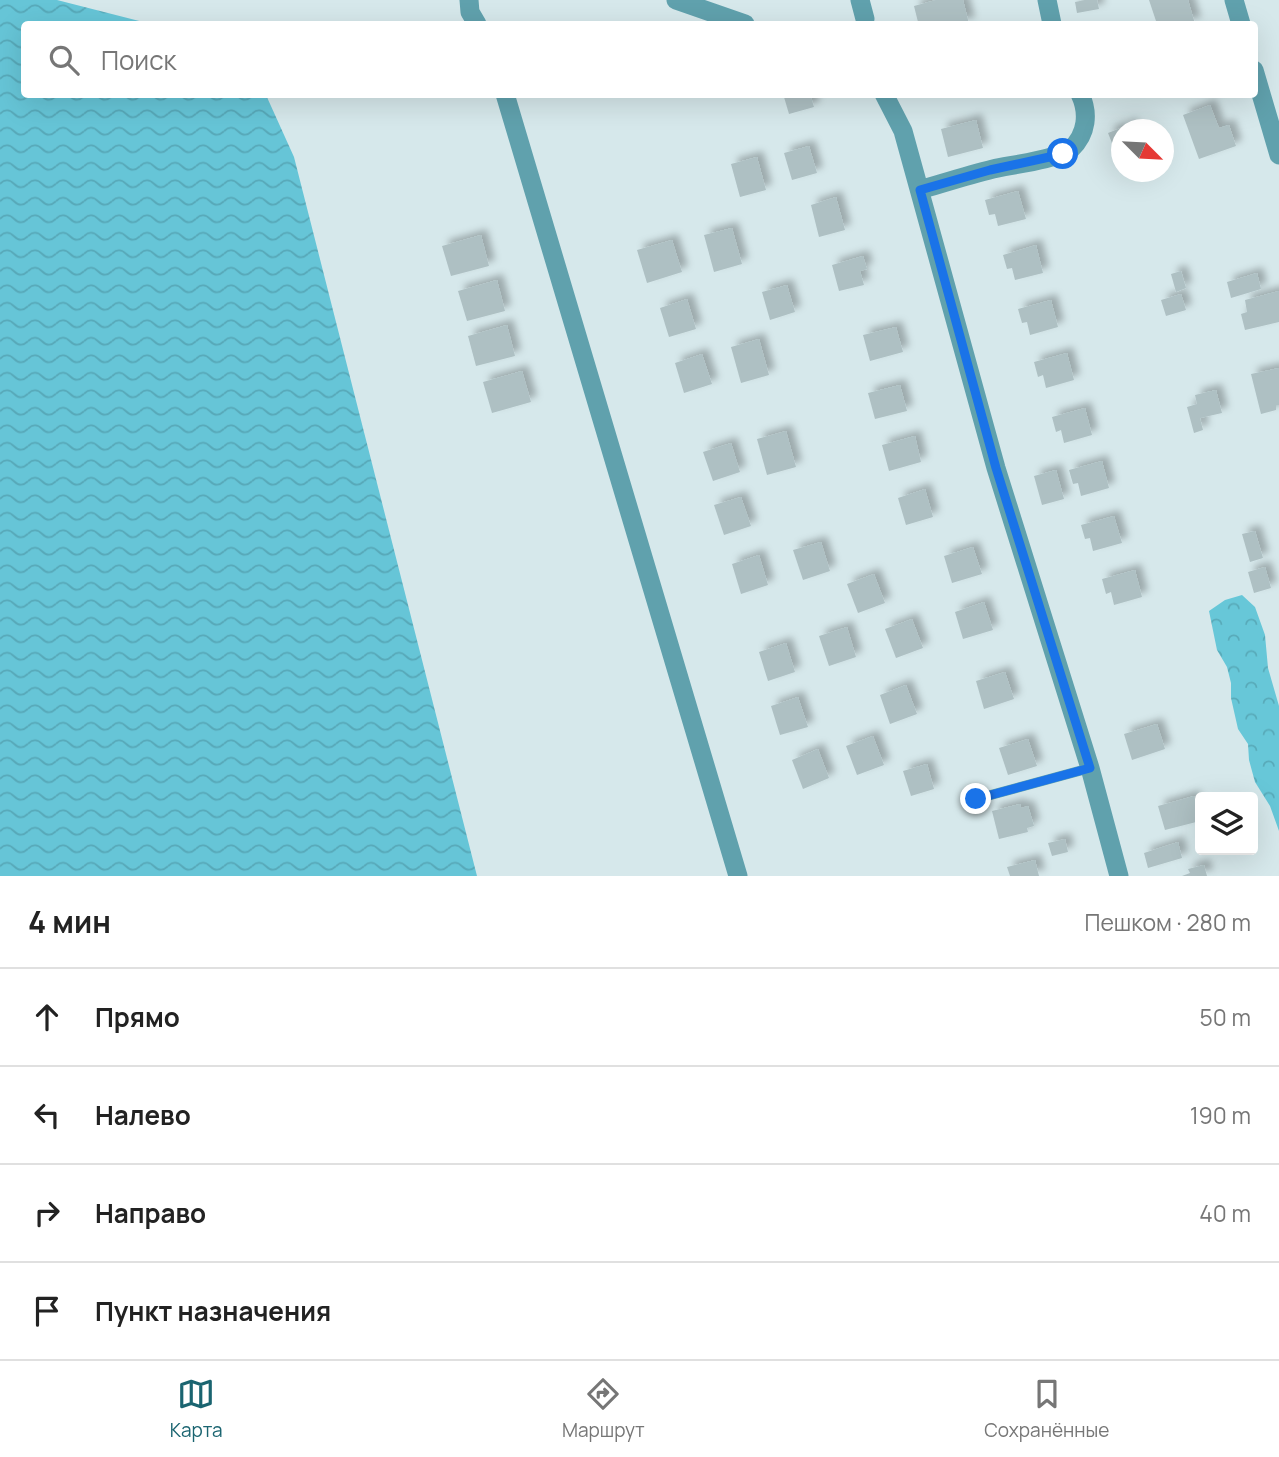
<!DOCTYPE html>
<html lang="ru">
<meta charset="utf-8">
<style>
:root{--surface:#fff;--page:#f2f2f2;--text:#222;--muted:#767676;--line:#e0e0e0;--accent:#1a6470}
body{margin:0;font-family:Manrope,sans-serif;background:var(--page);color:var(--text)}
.controls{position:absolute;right:21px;bottom:21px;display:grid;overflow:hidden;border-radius:7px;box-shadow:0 7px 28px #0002}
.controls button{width:63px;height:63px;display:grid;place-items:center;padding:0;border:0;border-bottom:2px solid var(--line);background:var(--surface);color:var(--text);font:35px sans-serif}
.compass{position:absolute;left:1111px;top:119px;width:63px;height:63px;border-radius:50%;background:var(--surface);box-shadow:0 7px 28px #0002;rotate:114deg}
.stop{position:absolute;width:21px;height:21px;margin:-16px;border:5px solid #1a73e8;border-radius:50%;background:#fff}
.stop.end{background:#1a73e8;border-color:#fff;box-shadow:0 2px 7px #0008}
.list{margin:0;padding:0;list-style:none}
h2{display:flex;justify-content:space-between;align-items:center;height:91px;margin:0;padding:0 28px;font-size:30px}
h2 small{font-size:23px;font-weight:400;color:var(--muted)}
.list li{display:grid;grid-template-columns:46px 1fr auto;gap:21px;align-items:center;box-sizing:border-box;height:98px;padding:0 28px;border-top:2px solid var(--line)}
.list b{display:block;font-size:26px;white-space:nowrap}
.list em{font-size:23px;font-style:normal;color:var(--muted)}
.icon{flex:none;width:38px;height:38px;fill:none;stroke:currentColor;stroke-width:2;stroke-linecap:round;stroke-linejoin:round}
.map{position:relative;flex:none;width:1279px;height:876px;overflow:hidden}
.search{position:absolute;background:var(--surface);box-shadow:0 7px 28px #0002;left:21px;right:21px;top:21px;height:77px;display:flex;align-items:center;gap:18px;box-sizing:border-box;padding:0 24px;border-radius:7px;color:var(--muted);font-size:26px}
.sheet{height:483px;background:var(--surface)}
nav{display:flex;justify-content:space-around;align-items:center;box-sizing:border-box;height:98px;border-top:2px solid var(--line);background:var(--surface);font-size:19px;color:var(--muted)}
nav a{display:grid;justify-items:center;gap:4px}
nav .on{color:var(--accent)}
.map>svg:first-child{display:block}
.forest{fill:url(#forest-crowns)}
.water{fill:url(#water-waves)}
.building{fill:#aec0c3;filter:url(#shadow)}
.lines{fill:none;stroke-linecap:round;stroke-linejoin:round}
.service{stroke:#60a1ad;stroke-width:10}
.minor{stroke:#60a1ad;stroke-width:19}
.route{stroke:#1a73e8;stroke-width:9}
</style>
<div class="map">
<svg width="1279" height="876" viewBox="0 0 1279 876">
<defs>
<pattern id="forest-crowns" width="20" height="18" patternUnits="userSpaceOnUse" patternTransform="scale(1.75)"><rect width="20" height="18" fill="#67c7d8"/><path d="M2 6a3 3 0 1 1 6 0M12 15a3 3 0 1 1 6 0" fill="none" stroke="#58aab9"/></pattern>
<pattern id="water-waves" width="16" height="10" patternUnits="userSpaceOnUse" patternTransform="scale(1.75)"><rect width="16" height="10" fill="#66c5d7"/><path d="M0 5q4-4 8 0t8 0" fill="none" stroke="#57a8b8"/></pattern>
<filter id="shadow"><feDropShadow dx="6" dy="-6" stdDeviation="3.5" flood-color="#0004"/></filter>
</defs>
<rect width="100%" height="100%" fill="#d6e8eb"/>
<polygon class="forest" points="1242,595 1255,607 1265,635 1268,668 1279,706 1279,831 1270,806 1255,782 1249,760 1248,744 1238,729 1231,698 1231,683 1227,667 1217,650 1209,611 1225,600"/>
<polygon class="water" points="0,0 57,0 151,24 24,24 24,94 266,95 294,157 477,876 0,876"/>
<g class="building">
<polygon points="936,0 963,0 969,24 912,24 918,22 914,6"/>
<polygon points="1085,0 1097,0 1099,9 1077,13 1075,2"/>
<polygon points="1149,0 1188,0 1195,24 1157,24"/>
<polygon points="786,94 810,94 814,107 789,114 784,97"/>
<polygon points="1210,105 1219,128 1229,125 1236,146 1199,159 1183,115"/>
<polygon points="976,120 983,148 948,157 941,129"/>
<polygon points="1131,124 1133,130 1122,130 1122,151 1116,153 1108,133"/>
<polygon points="809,146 817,173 792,180 784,153"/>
<polygon points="757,157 766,190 740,197 731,164"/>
<polygon points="1018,191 1026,219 998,226 995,214 989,215 985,200"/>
<polygon points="836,197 845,230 819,237 811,205"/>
<polygon points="732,228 742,264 714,272 704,235"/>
<polygon points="481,235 489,266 451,276 442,246"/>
<polygon points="672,240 682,272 647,283 637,250"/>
<polygon points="1036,245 1043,273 1015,280 1012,268 1007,269 1003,255"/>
<polygon points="863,256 867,269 860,271 864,285 839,291 832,265"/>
<polygon points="1181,271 1186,288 1176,292 1171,274"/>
<polygon points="1257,273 1261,289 1231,298 1227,282"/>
<polygon points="497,280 505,311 467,321 458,291"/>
<polygon points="787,285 795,312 770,320 762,292"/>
<polygon points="1279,291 1279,322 1245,330 1241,314 1247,312 1245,300"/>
<polygon points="1181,294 1186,310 1166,316 1161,300"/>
<polygon points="687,299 696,329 669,337 660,308"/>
<polygon points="1051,300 1058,327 1030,335 1027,322 1022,323 1018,309"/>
<polygon points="507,325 515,356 476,366 468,336"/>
<polygon points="896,327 903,352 870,361 863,335"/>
<polygon points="759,339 769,375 741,383 731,347"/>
<polygon points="1067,353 1074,380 1046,388 1043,375 1038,377 1034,362"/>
<polygon points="702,354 712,384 684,393 675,363"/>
<polygon points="1279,368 1279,405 1276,405 1276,410 1261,414 1251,374"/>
<polygon points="522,371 531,402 492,413 483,382"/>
<polygon points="900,385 907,411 875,419 868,393"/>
<polygon points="1216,390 1222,413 1200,418 1203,430 1194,433 1187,407 1197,404 1195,395"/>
<polygon points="1085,408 1092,435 1064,443 1061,430 1056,432 1052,417"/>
<polygon points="786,431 796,467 767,475 757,439"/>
<polygon points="915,436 921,462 889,471 882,445"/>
<polygon points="731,443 740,472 713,481 703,452"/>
<polygon points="1102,461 1109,488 1081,496 1078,483 1073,484 1069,470"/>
<polygon points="1056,470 1064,499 1042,505 1034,476"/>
<polygon points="925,489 933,517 906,525 898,498"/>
<polygon points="741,497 751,526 724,535 714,505"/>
<polygon points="1114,516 1122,543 1093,551 1090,538 1085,539 1081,525"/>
<polygon points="1255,531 1263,558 1250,562 1242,534"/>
<polygon points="821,542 830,571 803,580 793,550"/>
<polygon points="973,547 982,574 952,583 944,556"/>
<polygon points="759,555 768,585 741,594 732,564"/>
<polygon points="1265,567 1271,588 1254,593 1248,572"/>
<polygon points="1135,570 1142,597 1114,605 1111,592 1106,594 1102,579"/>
<polygon points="874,574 885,603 858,613 847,584"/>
<polygon points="984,602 993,630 963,639 955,612"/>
<polygon points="912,619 923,648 896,658 885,629"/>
<polygon points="847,627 856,657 829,666 819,636"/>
<polygon points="786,643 795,672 768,681 759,652"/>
<polygon points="1005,672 1014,699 984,709 976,681"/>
<polygon points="906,685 917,714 890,724 880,695"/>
<polygon points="798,697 808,727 780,735 771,706"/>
<polygon points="1157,724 1165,749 1132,760 1124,734"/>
<polygon points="873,736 884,765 857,775 846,746"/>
<polygon points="1028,739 1037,766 1008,775 999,748"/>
<polygon points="818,749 829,778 803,789 792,760"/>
<polygon points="927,764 934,789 911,796 903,771"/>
<polygon points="1194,796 1200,821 1165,830 1158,806"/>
<polygon points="1020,804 1021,808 1028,806 1034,826 1027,828 1028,832 999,839 992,811"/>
<polygon points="1065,839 1068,852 1052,856 1048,843"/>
<polygon points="1178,842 1182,858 1148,868 1144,853"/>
<polygon points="1035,860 1039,876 1010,876 1007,867"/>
<polygon points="1204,865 1207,876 1182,876 1190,873 1188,869"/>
</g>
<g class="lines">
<polyline class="service" points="976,799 1090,768"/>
<g class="minor">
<polyline points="469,0 470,12 477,24"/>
<polyline points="676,0 745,24"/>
<polyline points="860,0 865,19"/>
<polyline points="1047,0 1052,24"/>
<polyline points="1234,0 1241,24"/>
<polyline points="1254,70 1279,155"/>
<polyline points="505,94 738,876"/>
<polyline points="884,94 903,131 996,468 1090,768 1119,876"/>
<path d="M920 190C944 183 968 175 993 169 1011 165 1059 159 1071 149 1087 134 1089 113 1080 94"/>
</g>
</g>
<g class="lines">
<polyline class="route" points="976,799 1090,768 996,468 920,190 990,170 1063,154"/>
</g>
</svg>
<div class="controls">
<button><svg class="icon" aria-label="layers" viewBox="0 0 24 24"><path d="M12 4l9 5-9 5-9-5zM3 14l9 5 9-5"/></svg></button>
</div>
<svg class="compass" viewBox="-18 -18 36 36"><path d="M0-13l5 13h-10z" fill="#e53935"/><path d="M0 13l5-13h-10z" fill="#767676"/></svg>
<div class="stop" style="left:1063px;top:154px"></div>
<div class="stop end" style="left:976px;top:799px"></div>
<div class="search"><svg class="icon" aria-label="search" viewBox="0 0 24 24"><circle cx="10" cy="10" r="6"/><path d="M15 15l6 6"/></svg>Поиск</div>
</div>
<section class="sheet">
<h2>4 мин<small>Пешком · 280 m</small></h2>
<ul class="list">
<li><svg class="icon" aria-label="ahead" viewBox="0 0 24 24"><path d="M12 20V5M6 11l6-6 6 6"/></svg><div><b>Прямо</b></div><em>50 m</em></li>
<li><svg class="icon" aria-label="left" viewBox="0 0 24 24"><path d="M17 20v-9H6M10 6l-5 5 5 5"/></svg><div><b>Налево</b></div><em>190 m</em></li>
<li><svg class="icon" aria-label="right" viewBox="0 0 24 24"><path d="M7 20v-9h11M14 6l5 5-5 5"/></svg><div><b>Направо</b></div><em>40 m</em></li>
<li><svg class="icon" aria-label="arrive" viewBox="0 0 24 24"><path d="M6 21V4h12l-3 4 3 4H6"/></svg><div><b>Пункт назначения</b></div></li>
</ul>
</section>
<nav>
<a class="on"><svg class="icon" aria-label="map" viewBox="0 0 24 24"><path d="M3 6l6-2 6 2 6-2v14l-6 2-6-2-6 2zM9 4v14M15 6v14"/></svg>Карта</a>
<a><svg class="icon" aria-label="directions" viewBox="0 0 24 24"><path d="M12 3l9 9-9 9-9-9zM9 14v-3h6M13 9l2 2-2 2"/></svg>Маршрут</a>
<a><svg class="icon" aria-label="saved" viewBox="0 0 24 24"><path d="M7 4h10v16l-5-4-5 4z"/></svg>Сохранённые</a>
</nav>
